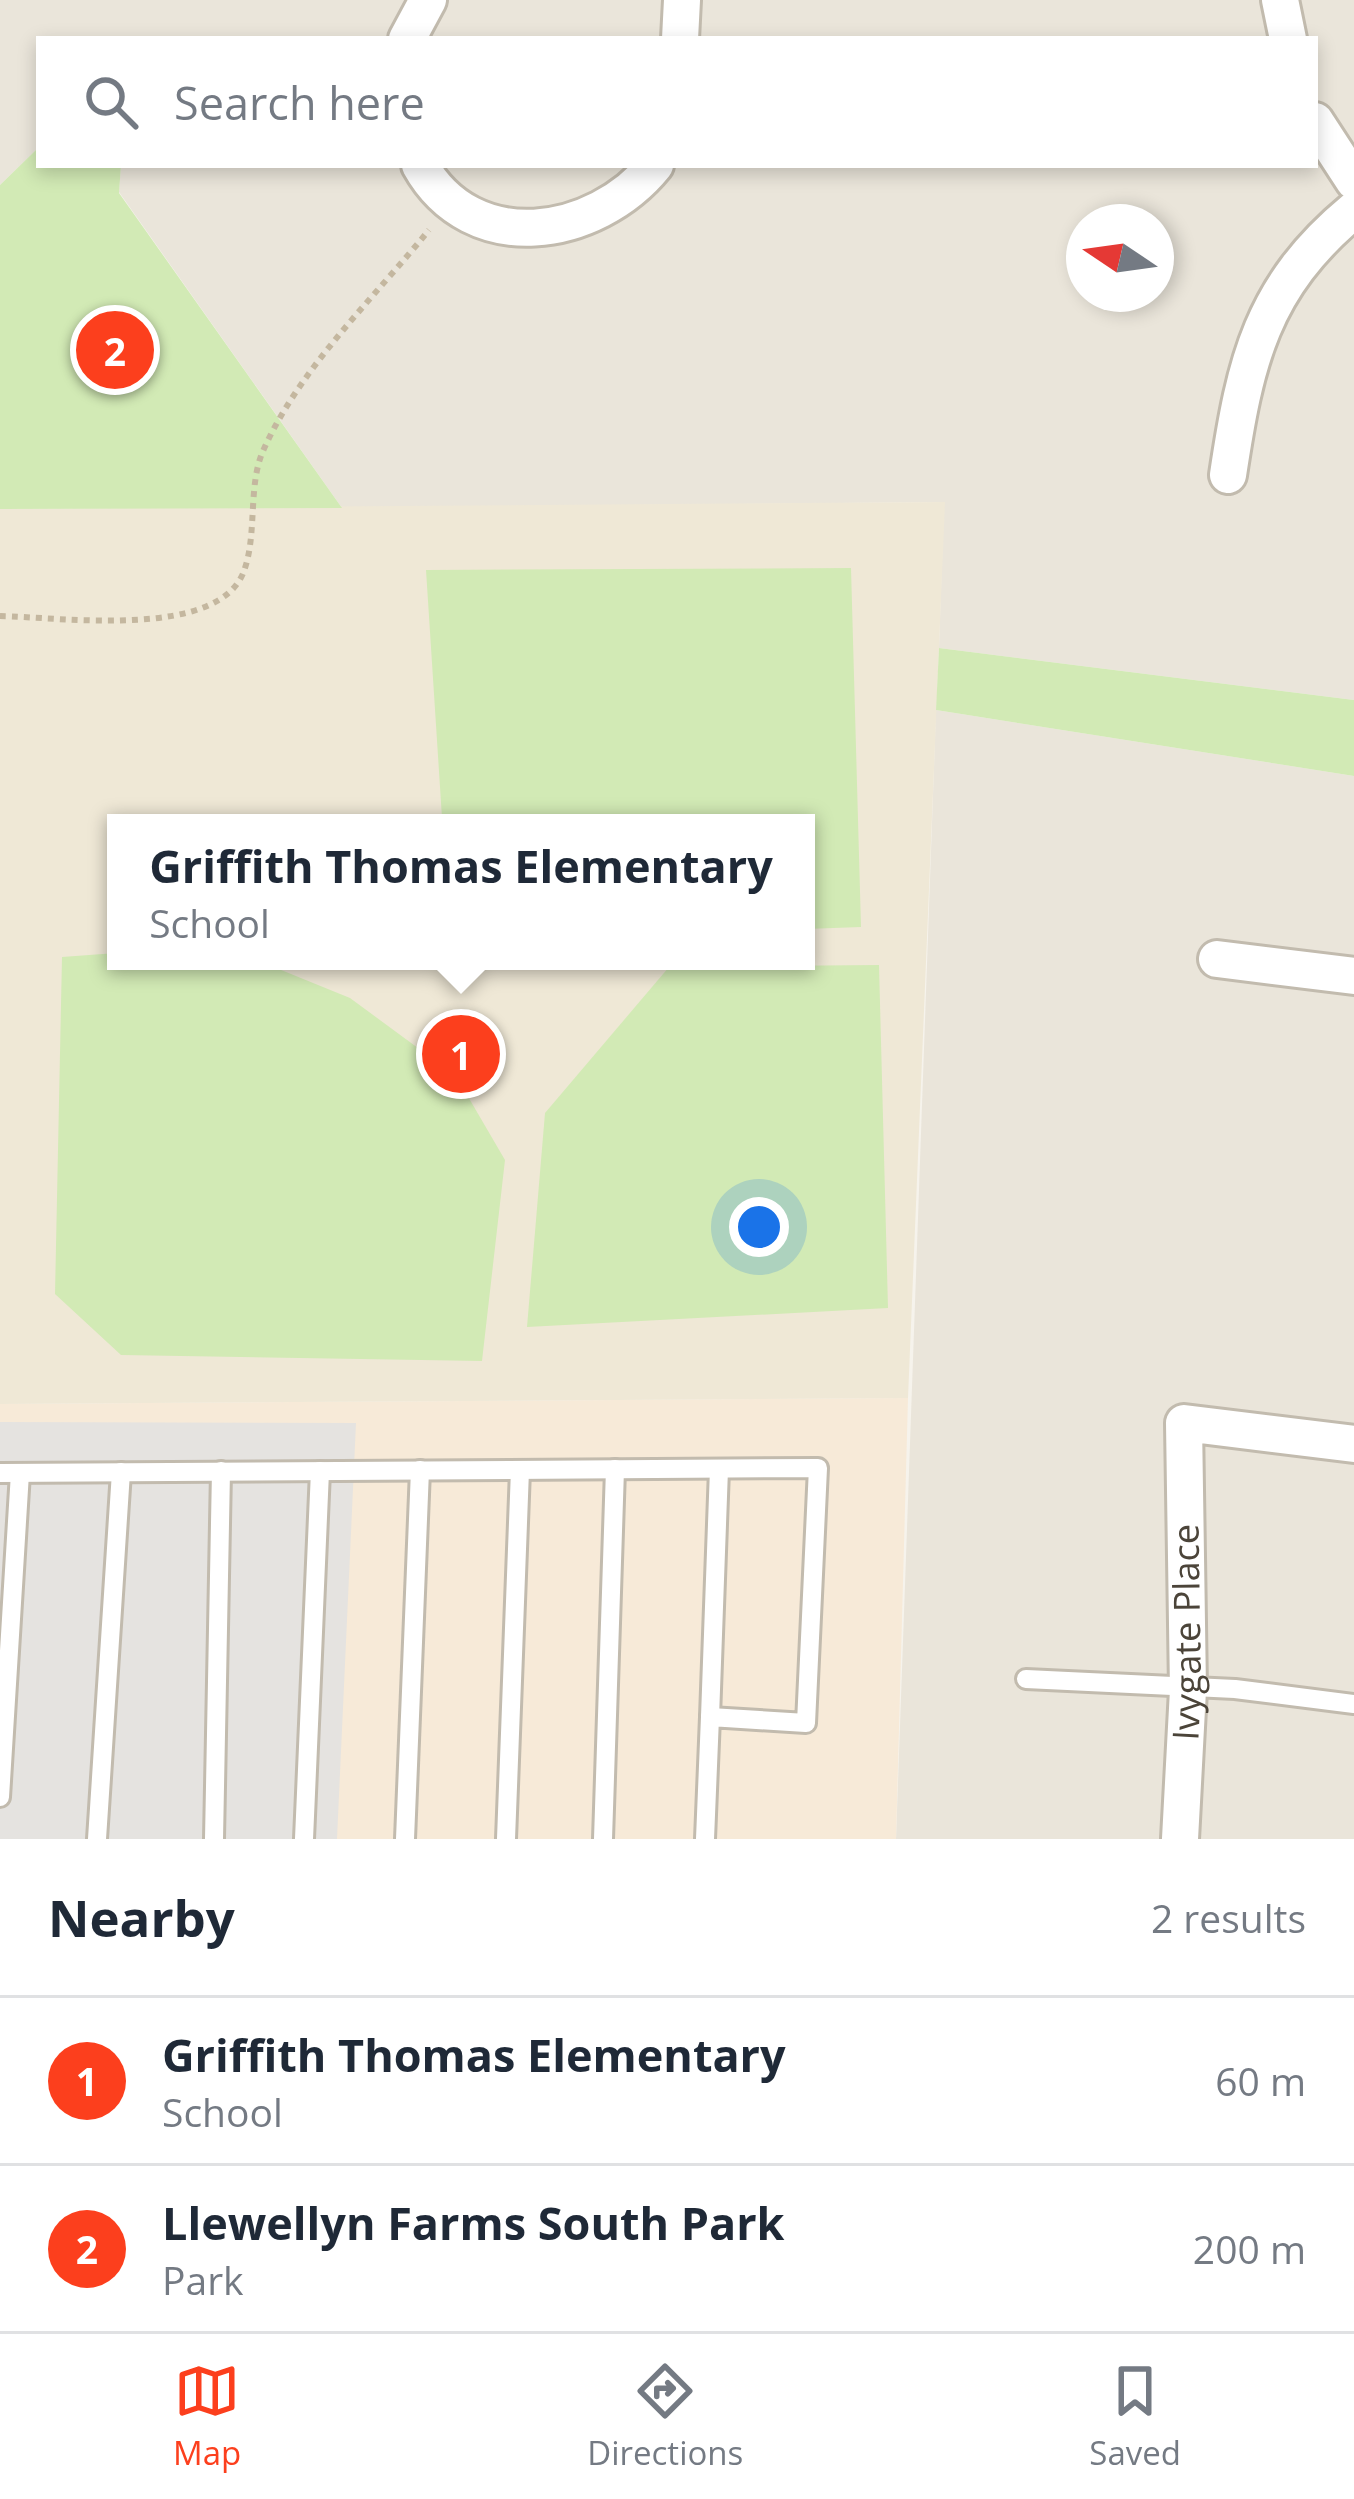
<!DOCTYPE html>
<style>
:root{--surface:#fff;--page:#f6f6f7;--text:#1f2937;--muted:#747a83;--line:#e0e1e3;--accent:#fc3f1d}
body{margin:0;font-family:"Open Sans",sans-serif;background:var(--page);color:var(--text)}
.compass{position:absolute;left:1066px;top:204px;width:108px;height:108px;border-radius:50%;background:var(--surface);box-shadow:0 6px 18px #0003;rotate:283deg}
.you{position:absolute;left:759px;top:1227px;width:42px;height:42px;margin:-30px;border:9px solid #fff;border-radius:50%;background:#1a73e8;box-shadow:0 0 0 18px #1a73e833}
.badge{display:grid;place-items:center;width:78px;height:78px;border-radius:50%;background:var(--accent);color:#fff;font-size:39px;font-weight:700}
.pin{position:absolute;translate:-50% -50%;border:6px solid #fff;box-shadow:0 3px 12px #0006}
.popup{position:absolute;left:107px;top:814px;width:708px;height:156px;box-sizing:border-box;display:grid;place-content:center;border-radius:0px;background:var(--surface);filter:drop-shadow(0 3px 9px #0005);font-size:39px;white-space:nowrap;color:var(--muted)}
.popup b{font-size:45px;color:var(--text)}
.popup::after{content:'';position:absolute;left:50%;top:100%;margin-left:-24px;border:24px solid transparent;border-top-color:var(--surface)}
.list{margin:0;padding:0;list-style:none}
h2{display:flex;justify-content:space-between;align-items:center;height:156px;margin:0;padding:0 48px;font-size:51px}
h2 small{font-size:39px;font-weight:400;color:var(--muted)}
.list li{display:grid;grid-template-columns:78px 1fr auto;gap:36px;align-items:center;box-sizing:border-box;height:168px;padding:0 48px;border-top:3px solid var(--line)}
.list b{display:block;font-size:45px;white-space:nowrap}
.list p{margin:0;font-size:39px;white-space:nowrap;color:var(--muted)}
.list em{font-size:39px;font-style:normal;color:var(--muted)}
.icon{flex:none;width:66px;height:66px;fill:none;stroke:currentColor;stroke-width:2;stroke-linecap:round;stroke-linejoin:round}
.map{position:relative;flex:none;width:1354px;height:1839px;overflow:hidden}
.search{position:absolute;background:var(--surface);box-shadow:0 6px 18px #0003;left:36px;right:36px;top:36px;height:132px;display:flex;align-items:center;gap:30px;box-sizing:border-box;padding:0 42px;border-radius:0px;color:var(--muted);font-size:45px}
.sheet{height:492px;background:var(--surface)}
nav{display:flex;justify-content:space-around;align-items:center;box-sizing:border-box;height:168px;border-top:3px solid var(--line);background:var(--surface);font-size:33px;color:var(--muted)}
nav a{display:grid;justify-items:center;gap:6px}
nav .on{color:var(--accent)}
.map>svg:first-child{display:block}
.residential{fill:#eae5da;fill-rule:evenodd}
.commercial{fill:#f7ead8}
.education{fill:#efe8d6;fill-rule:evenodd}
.green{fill:#d2eab5}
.parking{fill:#e5e3e0}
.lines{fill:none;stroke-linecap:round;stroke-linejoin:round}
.service-casing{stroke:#c2bbae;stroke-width:24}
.minor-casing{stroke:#c2bbae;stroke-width:42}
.path{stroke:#c4b79f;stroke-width:6;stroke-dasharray:6 6;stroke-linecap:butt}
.service{stroke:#fff;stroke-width:18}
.minor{stroke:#fff;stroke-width:36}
.labels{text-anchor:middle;stroke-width:10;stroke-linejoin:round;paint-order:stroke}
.street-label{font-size:36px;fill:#4b4439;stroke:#fff}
</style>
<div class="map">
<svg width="1354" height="1839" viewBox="0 0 1354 1839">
<rect width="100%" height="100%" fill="#f6f3ec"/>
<g class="residential">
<path d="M0 0H1354V700L939 648 944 502 342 508 119 192 121 165H1315V39H39V147L0 185ZM1084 222H1156V294H1084Z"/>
<polygon points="936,710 1354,776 1354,1839 896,1839"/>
</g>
<polygon class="commercial" points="908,1398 896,1839 0,1839 0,1404"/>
<path class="education" d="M945 502 908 1398 0 1404V509ZM116 823H806V961H116Z"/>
<g class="green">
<polygon points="39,147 39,165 121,165 119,193 342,508 0,509 0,185"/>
<polygon points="851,568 861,927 806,929 806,823 448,823 442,818 426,570"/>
<polygon points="939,648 1354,700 1354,776 936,710"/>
<polygon points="116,953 116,961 259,961 350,998 456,1076 505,1160 482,1361 121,1355 55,1294 62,957"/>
<polygon points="879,965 888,1308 527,1327 545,1113 669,967"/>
</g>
<polygon class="parking" points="0,1422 356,1423 337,1839 0,1839"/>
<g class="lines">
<defs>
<g id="service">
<polyline points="0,1473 818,1468 806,1723 710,1717 705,1839"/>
<polyline points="1026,1679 1235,1689 1354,1704"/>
<polyline points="710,1717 719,1469"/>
<polyline points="0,1797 20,1473"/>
<polyline points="97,1839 121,1472"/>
<polyline points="214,1839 221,1471"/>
<polyline points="304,1839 320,1471"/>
<polyline points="405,1839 420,1470"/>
<polyline points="506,1839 520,1470"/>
<polyline points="603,1839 615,1469"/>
</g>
<g id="minor">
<polyline points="1280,0 1288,39"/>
<polyline points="407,39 428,0"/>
<polyline points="680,39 682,0"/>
<polyline points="1315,121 1354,181"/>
<path d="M420 165C472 258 595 239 655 165"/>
<path d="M1228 475C1245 362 1261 287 1354 210"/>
<polyline points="1217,959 1354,976"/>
<path id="s1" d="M1180 1839 1188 1690 1184 1423 1354 1444"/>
</g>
</defs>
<use href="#service" class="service-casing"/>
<use href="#minor" class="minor-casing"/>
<path class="path" d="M0 616C61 617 223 641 245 568 257 532 248 485 263 451 299 369 373 299 429 230"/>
<use href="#service" class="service"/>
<use href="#minor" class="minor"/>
</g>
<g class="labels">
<g class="street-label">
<text dy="13" stroke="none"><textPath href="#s1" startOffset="207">Ivygate Place</textPath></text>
</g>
</g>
</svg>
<svg class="compass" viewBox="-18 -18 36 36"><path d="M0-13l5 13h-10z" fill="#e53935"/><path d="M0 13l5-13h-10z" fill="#747a83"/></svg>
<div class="you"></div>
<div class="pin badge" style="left:461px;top:1054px">1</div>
<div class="popup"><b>Griffith Thomas Elementary</b>School</div>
<div class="pin badge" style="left:115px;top:350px">2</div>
<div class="search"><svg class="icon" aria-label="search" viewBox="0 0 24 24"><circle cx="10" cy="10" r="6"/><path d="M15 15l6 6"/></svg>Search here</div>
</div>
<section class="sheet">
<h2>Nearby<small>2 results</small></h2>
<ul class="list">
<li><span class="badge">1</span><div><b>Griffith Thomas Elementary</b><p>School</p></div><em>60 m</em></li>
<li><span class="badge">2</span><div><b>Llewellyn Farms South Park</b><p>Park</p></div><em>200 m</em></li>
</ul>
</section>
<nav>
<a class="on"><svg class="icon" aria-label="map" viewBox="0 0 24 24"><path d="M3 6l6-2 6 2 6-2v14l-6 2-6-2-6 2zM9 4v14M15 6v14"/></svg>Map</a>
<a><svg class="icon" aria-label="directions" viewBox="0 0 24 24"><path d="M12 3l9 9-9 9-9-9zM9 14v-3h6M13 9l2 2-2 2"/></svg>Directions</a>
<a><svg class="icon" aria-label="saved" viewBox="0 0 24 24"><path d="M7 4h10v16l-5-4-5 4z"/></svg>Saved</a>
</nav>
